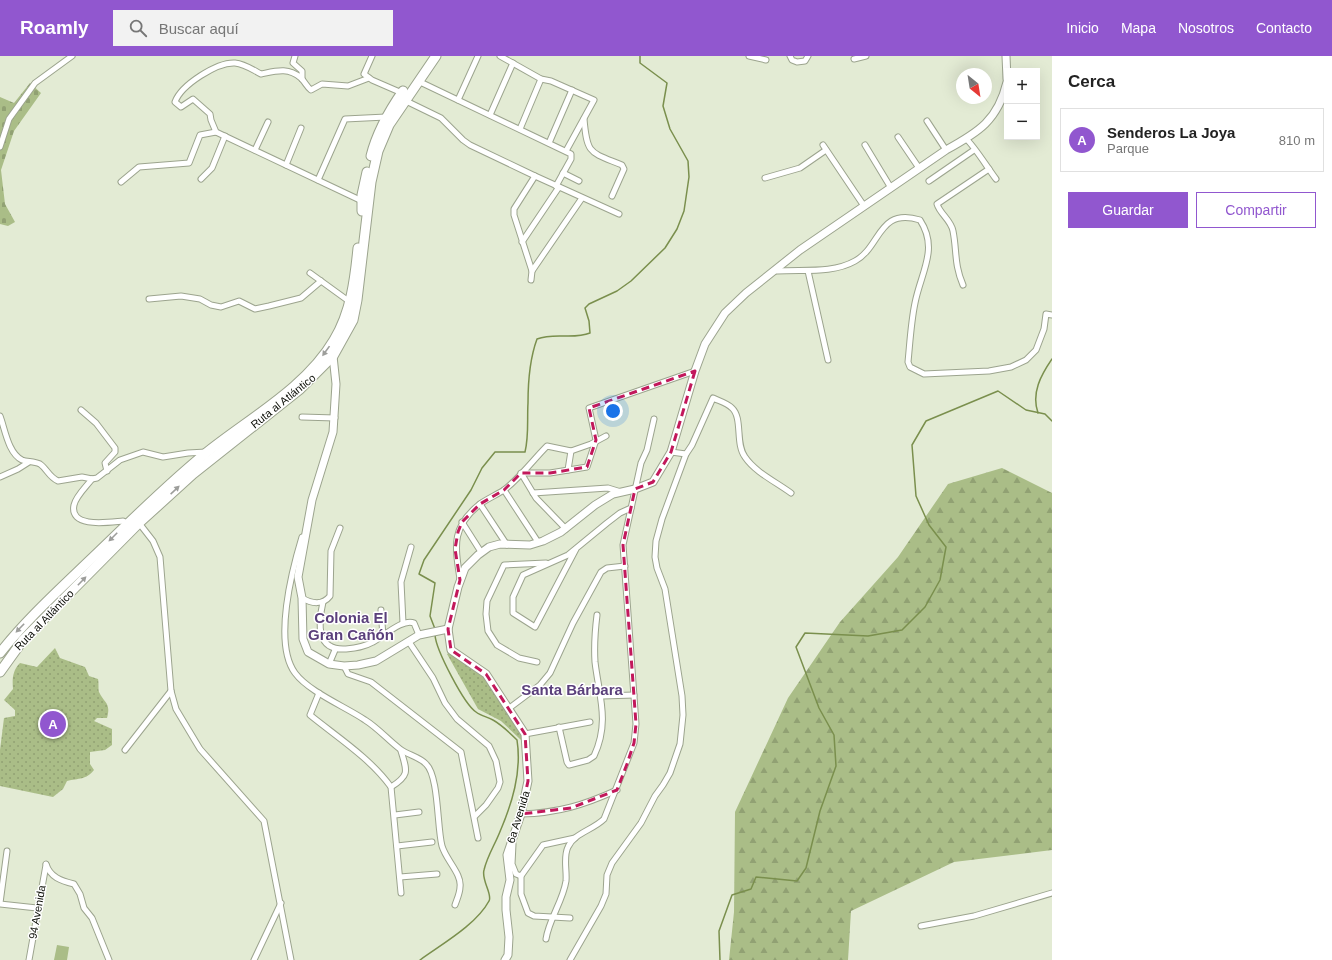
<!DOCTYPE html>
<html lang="es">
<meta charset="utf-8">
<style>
:root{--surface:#fff;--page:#f2f2f2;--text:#222;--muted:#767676;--line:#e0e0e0;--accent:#9157cf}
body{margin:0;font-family:Arial,sans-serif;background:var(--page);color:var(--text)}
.controls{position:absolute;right:12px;top:12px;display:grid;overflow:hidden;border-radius:0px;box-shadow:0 4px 16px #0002}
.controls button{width:36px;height:36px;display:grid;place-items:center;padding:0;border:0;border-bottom:1px solid var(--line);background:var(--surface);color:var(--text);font:20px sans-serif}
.compass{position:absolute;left:956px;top:12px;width:36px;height:36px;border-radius:50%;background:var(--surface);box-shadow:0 4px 16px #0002;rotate:150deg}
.you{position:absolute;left:613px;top:355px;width:14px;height:14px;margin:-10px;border:3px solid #fff;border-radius:50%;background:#1a73e8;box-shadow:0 0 0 6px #1a73e833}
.badge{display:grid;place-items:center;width:26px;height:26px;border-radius:50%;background:var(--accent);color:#fff;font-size:13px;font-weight:700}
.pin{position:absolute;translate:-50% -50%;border:2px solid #fff;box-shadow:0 1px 4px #0006}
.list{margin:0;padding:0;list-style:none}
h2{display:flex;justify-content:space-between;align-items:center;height:52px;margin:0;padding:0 16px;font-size:17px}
h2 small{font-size:13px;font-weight:400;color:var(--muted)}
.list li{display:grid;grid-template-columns:26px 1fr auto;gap:12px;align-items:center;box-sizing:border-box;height:64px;margin:0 8px 8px;padding:0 8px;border:1px solid var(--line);border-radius:0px}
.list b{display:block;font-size:15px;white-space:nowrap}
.list p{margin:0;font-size:13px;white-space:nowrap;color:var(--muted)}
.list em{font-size:13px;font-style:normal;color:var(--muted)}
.actions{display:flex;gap:8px;padding:12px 16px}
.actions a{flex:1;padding:9px 0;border:1px solid var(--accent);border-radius:0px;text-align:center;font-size:14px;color:var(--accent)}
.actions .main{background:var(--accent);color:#fff}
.icon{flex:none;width:22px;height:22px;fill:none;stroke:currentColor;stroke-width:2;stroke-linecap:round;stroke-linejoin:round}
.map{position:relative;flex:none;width:1052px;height:904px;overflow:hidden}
header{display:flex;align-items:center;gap:24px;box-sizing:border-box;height:56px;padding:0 20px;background:var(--accent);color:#fff}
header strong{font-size:19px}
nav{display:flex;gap:22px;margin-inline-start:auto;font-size:14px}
.search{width:280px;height:36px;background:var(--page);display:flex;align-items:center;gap:10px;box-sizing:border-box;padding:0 14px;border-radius:0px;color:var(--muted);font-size:15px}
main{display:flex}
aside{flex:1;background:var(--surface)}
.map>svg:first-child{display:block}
.grass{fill:url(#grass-dots)}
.forest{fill:url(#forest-firs)}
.cemetery{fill:url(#cemetery-stones)}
.garden{fill:#aabd87}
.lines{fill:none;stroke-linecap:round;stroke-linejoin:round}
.stream{stroke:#7a8f4d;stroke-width:1.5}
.street-casing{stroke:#9ca48e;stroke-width:7}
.secondary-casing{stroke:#9ca48e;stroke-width:9}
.highway-casing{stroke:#9ca48e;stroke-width:11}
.street{stroke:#fff;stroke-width:5}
.secondary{stroke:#fff;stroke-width:7}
.highway{stroke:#fff;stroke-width:9}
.oneway{fill:#9d9e9b}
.marked{fill:none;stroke:#c2185b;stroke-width:3;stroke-dasharray:8 5;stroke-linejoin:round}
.labels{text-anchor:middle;stroke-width:3;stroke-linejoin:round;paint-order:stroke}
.street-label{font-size:11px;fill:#0b0d06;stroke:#fff}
.district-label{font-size:15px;font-weight:bold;fill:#5a3f7b;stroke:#fff}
</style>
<header>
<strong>Roamly</strong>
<div class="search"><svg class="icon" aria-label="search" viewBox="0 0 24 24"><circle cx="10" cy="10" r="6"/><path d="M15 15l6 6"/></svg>Buscar aquí</div>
<nav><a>Inicio</a><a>Mapa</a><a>Nosotros</a><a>Contacto</a></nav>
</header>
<main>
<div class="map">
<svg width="1052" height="904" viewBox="0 0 1052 904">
<defs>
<pattern id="grass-dots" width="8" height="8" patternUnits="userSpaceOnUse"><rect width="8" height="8" fill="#aabd87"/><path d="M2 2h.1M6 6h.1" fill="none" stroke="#91a173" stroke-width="1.8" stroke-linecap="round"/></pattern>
<pattern id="forest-firs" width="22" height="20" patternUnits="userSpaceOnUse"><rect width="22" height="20" fill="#aabd87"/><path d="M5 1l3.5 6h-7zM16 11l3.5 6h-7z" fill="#91a173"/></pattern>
<pattern id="cemetery-stones" width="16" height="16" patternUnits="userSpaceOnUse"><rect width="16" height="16" fill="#aabd87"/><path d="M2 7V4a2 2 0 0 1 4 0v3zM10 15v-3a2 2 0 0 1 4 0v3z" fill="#91a173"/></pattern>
</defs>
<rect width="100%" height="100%" fill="#e3ebd4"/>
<g class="grass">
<path d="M55 592 60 602 85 611 89 620 98 623C99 627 98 633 99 636 105 648 111 647 107 662H97L94 665 112 673V689L105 694 90 696V708L94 714C86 724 79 722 67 725L63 733 53 741 0 730V694L4 662 15 660V654L4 644 13 633C12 622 13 614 20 607L37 611Z"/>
<polygon points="450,596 485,619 523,681 521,684 501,665 478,653 447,598"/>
</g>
<polygon class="forest" points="1002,412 1052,437 1052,794 954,806 851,855 848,904 729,904 734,856 735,756 788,642 840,566 898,501 948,428"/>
<polygon class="cemetery" points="30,27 41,37 14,75 1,114 5,148 15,166 8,170 0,168 0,41 14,47"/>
<polygon class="garden" points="57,889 69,891 67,904 54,904"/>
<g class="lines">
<g class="stream">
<path d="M1038 357C1031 337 1041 319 1052 303"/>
<path d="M435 573 430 560 435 527 419 518 424 504 471 434 482 412 495 396H525C529 380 527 363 528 347 528 326 530 302 537 283 555 276 573 284 590 277L589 265 585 252 589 248 617 235 631 225 665 192 677 173 684 155 689 121 688 105 670 73 663 50 667 27 640 7V0"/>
<path d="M420 904C442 888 476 869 489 845 493 839 481 824 484 814 487 801 494 790 499 778 512 748 522 716 517 684 510 677 502 669 493 664 488 661 481 660 476 656 464 648 436 594 435 579"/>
<polyline points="720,904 719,875 732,839 751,833 756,821 797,825 806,812 820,755 836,710 834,679 819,652 796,591 805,577 868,580 902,574 925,551 940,524 946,491 929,469 916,440 912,389 926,365 998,335 1026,354 1045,358 1052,365"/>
</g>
<defs>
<g id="street">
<polyline points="295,0 293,7 302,15 302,23"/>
<polyline points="372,0 364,18 372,24 402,37"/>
<polyline points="500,0 541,23 551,25 594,44 566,95"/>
<polyline points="749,0 766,4"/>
<polyline points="790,0 792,4 797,6 805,5 808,0"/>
<polyline points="854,3 866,0"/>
<polyline points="418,25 571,98 571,103 556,130"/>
<polyline points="404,44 441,62 463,84 470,89 535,120 619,158"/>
<polyline points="458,44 478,0"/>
<polyline points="490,59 513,7"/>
<path d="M584 63C587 99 590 96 622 109L624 113 612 140"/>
<polyline points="927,65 946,94"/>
<polyline points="520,73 541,23"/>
<polyline points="898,81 919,112"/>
<path d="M966 83C973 88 989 114 996 123"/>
<polyline points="549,87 572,34"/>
<polyline points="823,89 864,150"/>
<polyline points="865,89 891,132"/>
<polyline points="0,91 9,63 35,27 72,0"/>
<polyline points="255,94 268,66"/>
<polyline points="286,109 301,72"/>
<polyline points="563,117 579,125"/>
<polyline points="765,122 800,112 826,94"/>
<polyline points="201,123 212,112 225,80"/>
<polyline points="318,124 345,63 386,61"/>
<polyline points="929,125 974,94"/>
<polyline points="121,126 139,111 189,107 200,79 216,76"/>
<path d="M362 145 216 76 211 64 210 58 193 43 181 51 175 46C181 29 217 6 235 7 245 8 253 14 261 18 276 15 288 11 301 22 305 26 307 31 311 34L322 28 348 30 369 22"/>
<polyline points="522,186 559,131"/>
<polyline points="532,215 514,159 514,153 535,120"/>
<path d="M777 215C802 213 832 218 855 205 881 191 878 151 920 164 939 193 921 216 915 247 911 266 910 286 908 306L910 311 924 318 989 315 1011 311 1026 304 1036 294 1044 273 1046 258 1052 259"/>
<polyline points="808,215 828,304"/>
<polyline points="310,217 350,246"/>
<polyline points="531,224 532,215 582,142"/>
<path d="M963 229C954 208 957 195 953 175 951 164 940 158 937 148L989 113"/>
<polyline points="149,243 181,240 200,243 211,249 221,251 239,245 255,253 269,250 301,242 321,225"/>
<polyline points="81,354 96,367 115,392 115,396 105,407 107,415"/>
<path d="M0 360C5 373 8 397 22 404 27 406 34 405 40 408 47 413 49 421 58 425L82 421 92 423 97 422 120 404 143 396 163 401 188 397 206 396"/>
<polyline points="302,361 335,362"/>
<polyline points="671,396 686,398"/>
<polyline points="568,414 571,395"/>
<polyline points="0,421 18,413 29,406"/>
<path d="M92 423C86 431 76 440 74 449 69 473 110 466 123 465L127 467"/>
<polyline points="504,434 538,486"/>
<polyline points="533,437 608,432 621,436"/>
<polyline points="480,448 507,489"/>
<polyline points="462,466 481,496"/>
<polyline points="139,467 153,485 160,501 171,635 176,653 200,693 264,765 291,904"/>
<polyline points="566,473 536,442 521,417 550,417 587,411 596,384 589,352 695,315"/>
<path d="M302 481C292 514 273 587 295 617 309 636 346 651 365 664 378 672 388 684 400 693 408 699 420 701 426 708 439 720 437 772 442 790 446 804 462 818 460 831 460 837 457 843 455 849"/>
<polyline points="576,493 535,571 513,557 513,541 523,519 568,499 607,467 620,457 631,452"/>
<path d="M460 523C455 490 451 471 480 448 487 443 496 439 504 434 520 422 533 404 547 390L571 395 591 388 606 380"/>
<path d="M302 542C312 548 323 549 330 540L331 495 340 472"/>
<path d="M323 546C318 568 316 595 346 593 356 592 364 591 373 586 383 581 403 562 414 567L419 579"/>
<polyline points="381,554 383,580"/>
<polyline points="403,567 401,526 411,491"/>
<polyline points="409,586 433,622 445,647 457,663 489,690 496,705 500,726 498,732 486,749 475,760"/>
<polyline points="537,606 519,602 497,589 488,575 486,558 487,545 504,509 546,507"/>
<polyline points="329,608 335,594"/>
<polyline points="344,610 348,618 371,626 461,696 478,782"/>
<path d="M319 637 310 659C337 681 370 702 391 731L401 837"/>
<polyline points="602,640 634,639"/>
<polyline points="508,653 540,629 550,617 573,567 601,516 607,512 625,510"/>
<path d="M559 671 567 706 569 709 588 704 594 700C610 666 599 640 595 606 594 590 595 575 597 559"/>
<polyline points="525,678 590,666"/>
<polyline points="125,694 171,635"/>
<path d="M391 731C410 719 407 715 401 695"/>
<path d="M521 758C558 757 584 749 617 734"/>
<polyline points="395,759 419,756"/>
<polyline points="513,788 512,808 516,818 521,820"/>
<polyline points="397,790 432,786"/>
<path d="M46 808C50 821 61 825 74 828L80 838 84 852 92 862 109 904"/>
<polyline points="400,821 437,818"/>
<polyline points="0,847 7,795"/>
<polyline points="0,848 37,852"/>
<polyline points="570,862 534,860 528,857 521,838 521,820 543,789 575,782"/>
<polyline points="921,870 974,860 1052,837"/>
<path d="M546 883C549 863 563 845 566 825 567 814 563 801 568 791 574 777 593 774 604 763L634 687 636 668 623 489 641 407 647 394 654 363"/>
<polyline points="29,904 46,809"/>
<polyline points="254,904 281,847"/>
<path d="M570 904 601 850 606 838 607 819 612 807 641 767 655 740 663 729 670 717 680 688 683 659 682 640 665 533 657 512 655 501 656 485 662 463 686 398 692 389 713 342C719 345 727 347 732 352 743 362 735 388 745 401 755 416 776 426 791 437"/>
</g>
<g id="secondary">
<polyline points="1006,0 1007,23"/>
<polyline points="333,300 336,328 333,376 312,444 298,521 302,542 303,583 308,596 329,608 344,610 358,609 376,605 419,579 448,573"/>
<path d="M505 904 508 899 509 881 506 854V841L510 824 507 799 521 758 528 725 525 678 486 618 451 594 448 573 458 531 465 512 478 499 489 491 500 488 530 489 543 485 561 476 595 449 613 438 635 433 653 426 671 396 695 315 705 288 725 257 746 237 800 194 946 94C979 76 998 64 1007 26"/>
</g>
<g id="highway">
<path d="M371 100C377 76 389 55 403 35"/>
<polyline points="362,155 362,139 367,116"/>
<path d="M0 597C26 564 58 535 88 506 127 469 164 431 206 397 248 363 306 332 334 284 351 256 355 223 358 192"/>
<polyline points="0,616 23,584 139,467 193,418 299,334 333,300 353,264 357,244 371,126 378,95 389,69 436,0"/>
</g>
</defs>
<use href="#street" class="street-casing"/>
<use href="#secondary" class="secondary-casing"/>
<use href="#highway" class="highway-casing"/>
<use href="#street" class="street"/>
<use href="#secondary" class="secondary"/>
<use href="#highway" class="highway"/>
</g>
<defs><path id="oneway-solid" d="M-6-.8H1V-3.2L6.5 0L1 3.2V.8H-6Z"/></defs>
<g class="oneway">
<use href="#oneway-solid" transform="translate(326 295) rotate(126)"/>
<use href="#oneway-solid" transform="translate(175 434) rotate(-43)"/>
<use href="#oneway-solid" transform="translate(113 481) rotate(135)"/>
<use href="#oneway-solid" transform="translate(82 525) rotate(-46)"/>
<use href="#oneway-solid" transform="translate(20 572) rotate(134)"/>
</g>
<path class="marked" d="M695 315 671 396 653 426 635 433 623 489 636 668 634 687 627 708 617 734 571 752 521 758 528 725 525 678 486 618 451 594 448 573 460 524 455 493 458 476 462 466 480 448 504 434 521 417H550L587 411 596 384 589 352Z"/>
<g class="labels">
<g class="street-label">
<text transform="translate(283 345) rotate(-39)" y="4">Ruta al Atlántico</text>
<text transform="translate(44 564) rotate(-46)" y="4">Ruta al Atlántico</text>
<text transform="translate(518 761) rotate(-73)" y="4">6a Avenida</text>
<text transform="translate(37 856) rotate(-80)" y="4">94 Avenida</text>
</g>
<g class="district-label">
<text x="351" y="567">Colonia El<tspan x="351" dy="17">Gran Cañón</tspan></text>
<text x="572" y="639">Santa Bárbara</text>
</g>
</g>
</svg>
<div class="controls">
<button>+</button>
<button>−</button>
</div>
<svg class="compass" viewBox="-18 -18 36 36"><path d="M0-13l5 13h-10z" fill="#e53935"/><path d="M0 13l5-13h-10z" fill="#767676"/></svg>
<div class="you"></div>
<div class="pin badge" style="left:53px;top:668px">A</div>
</div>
<aside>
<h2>Cerca<small></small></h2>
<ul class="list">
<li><span class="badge">A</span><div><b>Senderos La Joya</b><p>Parque</p></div><em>810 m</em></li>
</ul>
<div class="actions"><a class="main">Guardar</a><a>Compartir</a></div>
</aside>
</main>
